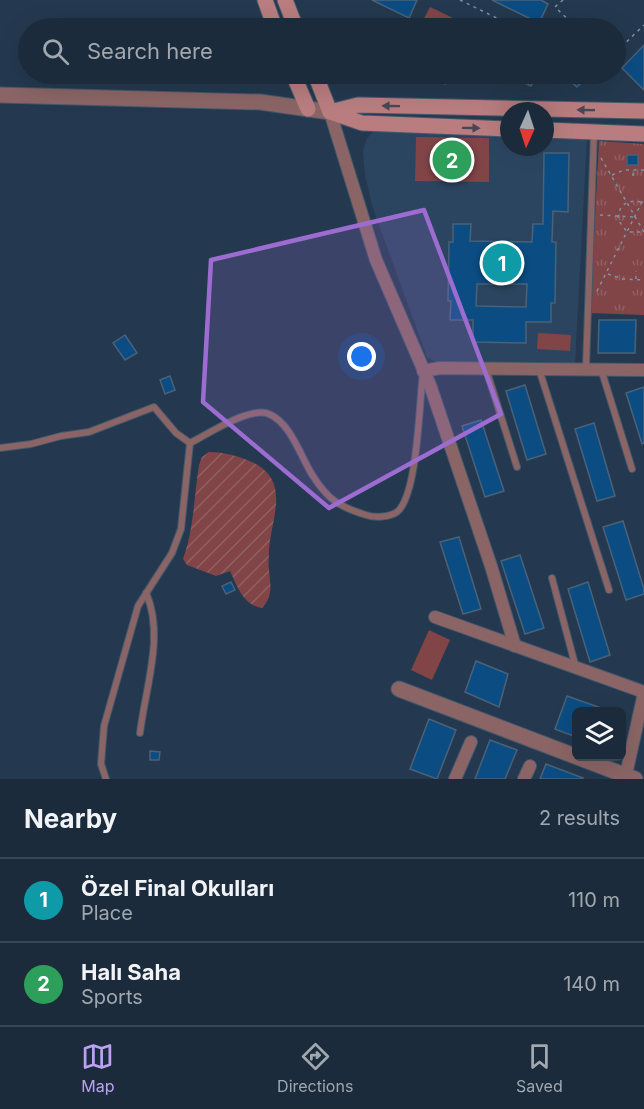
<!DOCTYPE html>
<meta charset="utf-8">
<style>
:root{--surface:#1b2b3b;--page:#283746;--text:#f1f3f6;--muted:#a0a7af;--line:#394755;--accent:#bca0f2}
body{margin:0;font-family:Inter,sans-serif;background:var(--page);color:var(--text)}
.controls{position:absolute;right:18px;bottom:18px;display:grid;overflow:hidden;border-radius:9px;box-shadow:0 6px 24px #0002}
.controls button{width:54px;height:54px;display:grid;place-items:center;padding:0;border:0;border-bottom:2px solid var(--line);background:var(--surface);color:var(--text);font:30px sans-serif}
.compass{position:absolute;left:500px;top:102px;width:54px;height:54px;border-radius:50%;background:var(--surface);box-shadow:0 6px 24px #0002;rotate:183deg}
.you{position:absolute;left:362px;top:357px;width:21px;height:21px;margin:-15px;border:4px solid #fff;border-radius:50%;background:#1a73e8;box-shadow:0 0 0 9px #1a73e833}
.badge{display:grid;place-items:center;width:39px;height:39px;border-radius:50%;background:var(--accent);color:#fff;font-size:20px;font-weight:700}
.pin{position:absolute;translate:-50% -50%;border:3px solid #fff;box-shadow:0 2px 6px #0006}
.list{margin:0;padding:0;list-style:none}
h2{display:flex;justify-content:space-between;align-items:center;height:78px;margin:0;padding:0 24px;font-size:26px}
h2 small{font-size:20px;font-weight:400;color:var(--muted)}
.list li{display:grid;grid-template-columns:39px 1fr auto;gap:18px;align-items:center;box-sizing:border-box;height:84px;padding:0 24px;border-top:2px solid var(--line)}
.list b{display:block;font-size:22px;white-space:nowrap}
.list p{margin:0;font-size:20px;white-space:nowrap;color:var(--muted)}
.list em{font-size:20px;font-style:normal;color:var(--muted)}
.icon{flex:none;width:33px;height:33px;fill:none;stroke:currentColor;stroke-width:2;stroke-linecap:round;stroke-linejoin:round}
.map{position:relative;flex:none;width:644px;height:779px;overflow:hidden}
.search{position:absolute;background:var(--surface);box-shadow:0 6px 24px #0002;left:18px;right:18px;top:18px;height:66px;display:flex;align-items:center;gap:15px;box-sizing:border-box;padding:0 21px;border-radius:33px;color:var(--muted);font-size:22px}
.sheet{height:246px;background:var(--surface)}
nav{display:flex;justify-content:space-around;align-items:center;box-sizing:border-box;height:84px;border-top:2px solid var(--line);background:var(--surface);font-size:16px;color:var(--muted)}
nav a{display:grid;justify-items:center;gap:3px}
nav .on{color:var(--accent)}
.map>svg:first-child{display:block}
.built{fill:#2b4560}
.park{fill:url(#park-tufts)}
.garden{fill:url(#garden-furrows)}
.pitch{fill:#814548}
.building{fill:#0b4d83;stroke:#4a6178;stroke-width:1.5;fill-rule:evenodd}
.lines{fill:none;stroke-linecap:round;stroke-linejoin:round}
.service-casing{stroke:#44586c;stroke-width:8}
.minor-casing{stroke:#44586c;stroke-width:14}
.tertiary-casing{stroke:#44586c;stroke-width:17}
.secondary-casing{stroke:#44586c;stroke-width:17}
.path{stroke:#8191a3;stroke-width:1.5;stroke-dasharray:3 4.5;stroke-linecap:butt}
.service{stroke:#8b6566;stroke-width:6}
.minor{stroke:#8b6566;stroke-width:12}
.tertiary{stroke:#8b6566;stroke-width:15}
.secondary{stroke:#b97d7f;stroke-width:15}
.oneway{fill:#4a4656}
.marked{fill:#9c6cd1;fill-opacity:0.2;stroke:#9c6cd1;stroke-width:4.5;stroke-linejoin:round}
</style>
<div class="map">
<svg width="644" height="779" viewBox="0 0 644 779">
<defs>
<pattern id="park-tufts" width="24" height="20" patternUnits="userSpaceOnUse" patternTransform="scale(1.5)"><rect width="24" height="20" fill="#814548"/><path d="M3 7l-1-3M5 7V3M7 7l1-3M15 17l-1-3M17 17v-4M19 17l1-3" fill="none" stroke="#926063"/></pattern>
<pattern id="garden-furrows" width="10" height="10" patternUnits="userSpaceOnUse" patternTransform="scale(1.5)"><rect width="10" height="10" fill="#814548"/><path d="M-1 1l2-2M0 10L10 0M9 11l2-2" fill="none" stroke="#926063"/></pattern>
</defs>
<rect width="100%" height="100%" fill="#24394f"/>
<polygon class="built" points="374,130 509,135 509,147 545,147 545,136 587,137 575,365 437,363 427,357 372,206 365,175 363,152 366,140"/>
<g class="park">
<polygon points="430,7 461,22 457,28 419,28"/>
<polygon points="599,141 644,144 644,315 590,313"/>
</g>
<path class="garden" d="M209 452C225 452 239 456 254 463 291 482 271 519 269 550 269 557 268 563 269 569 270 585 274 595 262 608 243 605 237 586 230 571L216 576 187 565 183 559C194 529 194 496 199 465L202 457Z"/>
<g class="pitch">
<polygon points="416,137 489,138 489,182 415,181"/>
<polygon points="538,333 571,335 570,351 537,349"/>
<polygon points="429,630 450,640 432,680 411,670"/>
</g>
<g class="building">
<polygon points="372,0 417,0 409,18"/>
<polygon points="492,0 541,0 548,4 539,23"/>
<polygon points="644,45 644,90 622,68"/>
<polygon points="423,74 450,74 445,84"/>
<polygon points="505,74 537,74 531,86"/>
<polygon points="562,74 590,74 577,87"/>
<path d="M544 153H569L568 212 553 211 552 242H556L555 303H551V322H526V343L473 342V320H450L451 301H448L449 242H453V224H471L470 241 532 242 533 224H543ZM477 284H527L526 307 476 306Z"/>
<rect x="627" y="155" width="11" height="10"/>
<polygon points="599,320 636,320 635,353 598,353"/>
<polygon points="125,335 137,353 125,360 113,343"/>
<polygon points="170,376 175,390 165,394 160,380"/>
<polygon points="525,385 546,454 527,460 506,391"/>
<polygon points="644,387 644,443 642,444 626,393"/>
<polygon points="481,420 504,491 485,497 462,426"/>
<polygon points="594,423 615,496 597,501 575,429"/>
<polygon points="623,521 644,589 644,594 626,600 603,527"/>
<polygon points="459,537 481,609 463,614 440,542"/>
<polygon points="520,555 544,628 525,634 501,561"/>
<polygon points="231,582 235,590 226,594 222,586"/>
<polygon points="588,582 610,655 590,662 568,589"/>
<polygon points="476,661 508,674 499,707 465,692"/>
<polygon points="567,696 607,710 607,711 576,711 576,737 555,729"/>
<polygon points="429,719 456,730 437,779 410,769"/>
<polygon points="490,740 517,750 505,779 475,779"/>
<polygon points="150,751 160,752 159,760 150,760"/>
<polygon points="546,764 583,778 583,779 540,779"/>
</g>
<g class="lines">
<defs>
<g id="service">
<polyline points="586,368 594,132"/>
<polyline points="486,369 517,467"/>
<polyline points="539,369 609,590"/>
<polyline points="601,369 632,469"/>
<path d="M190 443C208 434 250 406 269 414 291 423 301 458 313 476 328 500 340 507 366 515 375 518 390 517 397 512 418 495 419 402 423 374"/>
<polyline points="0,448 31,444 61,436 89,432 154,407 176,433 190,443"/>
<polyline points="552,578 576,668"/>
<path d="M140 733C145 689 165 635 146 593"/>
<polyline points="106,779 101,764 104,726 138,606 172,553 181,529 190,443"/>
</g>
<g id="minor">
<polyline points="330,112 376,260 430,385 491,566 515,646"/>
<polyline points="423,371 440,368 644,370"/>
<polyline points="435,617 644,692"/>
<polyline points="455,779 471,742"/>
<polyline points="524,779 530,766"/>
<polyline points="625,779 644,693"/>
</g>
<g id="tertiary">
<polyline points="0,95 260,102 330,112"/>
<polyline points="399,689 635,779"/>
</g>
<g id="secondary">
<polyline points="265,0 275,28"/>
<polyline points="285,0 296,28"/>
<polyline points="293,74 308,109"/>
<polyline points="315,74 330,112 362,123 509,129"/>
<polyline points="330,112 358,105 644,111"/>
<polyline points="545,130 644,134"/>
</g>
</defs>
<use href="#service" class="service-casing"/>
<use href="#minor" class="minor-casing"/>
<use href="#tertiary" class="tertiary-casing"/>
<use href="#secondary" class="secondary-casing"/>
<g class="path">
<polyline points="460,0 517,28"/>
<polyline points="563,0 555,7 577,28"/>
<polyline points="482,28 488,15"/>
<polyline points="616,52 644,25"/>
<polyline points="601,158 644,232"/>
<polyline points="612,175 624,170 644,170"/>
<polyline points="633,176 633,170"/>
<path d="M641 202C626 199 618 206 618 220L627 232H643"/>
<polyline points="600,215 634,217"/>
<polyline points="608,274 623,279 644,280"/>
<polyline points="636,279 636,271"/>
<polyline points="597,291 644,198"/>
</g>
<use href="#service" class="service"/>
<use href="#minor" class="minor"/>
<use href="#tertiary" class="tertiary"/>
<use href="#secondary" class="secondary"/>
</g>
<defs><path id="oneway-solid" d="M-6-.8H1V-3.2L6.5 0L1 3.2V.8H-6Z" transform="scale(1.5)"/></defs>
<g class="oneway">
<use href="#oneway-solid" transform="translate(391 106) rotate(-179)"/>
<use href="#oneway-solid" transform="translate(586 110) rotate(-179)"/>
<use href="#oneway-solid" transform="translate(471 128) rotate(1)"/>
</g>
<path class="marked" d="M424 210 501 414 329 508 203 402 211 260Z"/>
</svg>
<div class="controls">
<button><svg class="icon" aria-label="layers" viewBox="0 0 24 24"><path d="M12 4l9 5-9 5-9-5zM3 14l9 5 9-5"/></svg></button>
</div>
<svg class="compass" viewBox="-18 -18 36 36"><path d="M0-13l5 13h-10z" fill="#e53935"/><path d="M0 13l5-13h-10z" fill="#a0a7af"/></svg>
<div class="you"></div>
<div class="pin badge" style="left:502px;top:263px;background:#0f9aa8">1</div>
<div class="pin badge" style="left:452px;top:160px;background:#2e9e5b">2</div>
<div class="search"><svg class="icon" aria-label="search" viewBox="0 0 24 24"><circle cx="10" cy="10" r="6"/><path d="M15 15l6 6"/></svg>Search here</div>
</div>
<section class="sheet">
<h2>Nearby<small>2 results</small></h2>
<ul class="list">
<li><span class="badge" style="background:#0f9aa8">1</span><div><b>Özel Final Okulları</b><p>Place</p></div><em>110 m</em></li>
<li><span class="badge" style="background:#2e9e5b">2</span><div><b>Halı Saha</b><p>Sports</p></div><em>140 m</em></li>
</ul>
</section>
<nav>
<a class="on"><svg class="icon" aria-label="map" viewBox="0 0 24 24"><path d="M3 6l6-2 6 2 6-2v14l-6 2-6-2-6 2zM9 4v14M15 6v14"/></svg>Map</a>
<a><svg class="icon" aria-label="directions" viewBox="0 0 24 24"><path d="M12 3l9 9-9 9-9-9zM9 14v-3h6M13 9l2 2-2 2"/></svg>Directions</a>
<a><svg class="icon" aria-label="saved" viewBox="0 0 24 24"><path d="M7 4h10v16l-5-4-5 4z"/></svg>Saved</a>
</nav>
